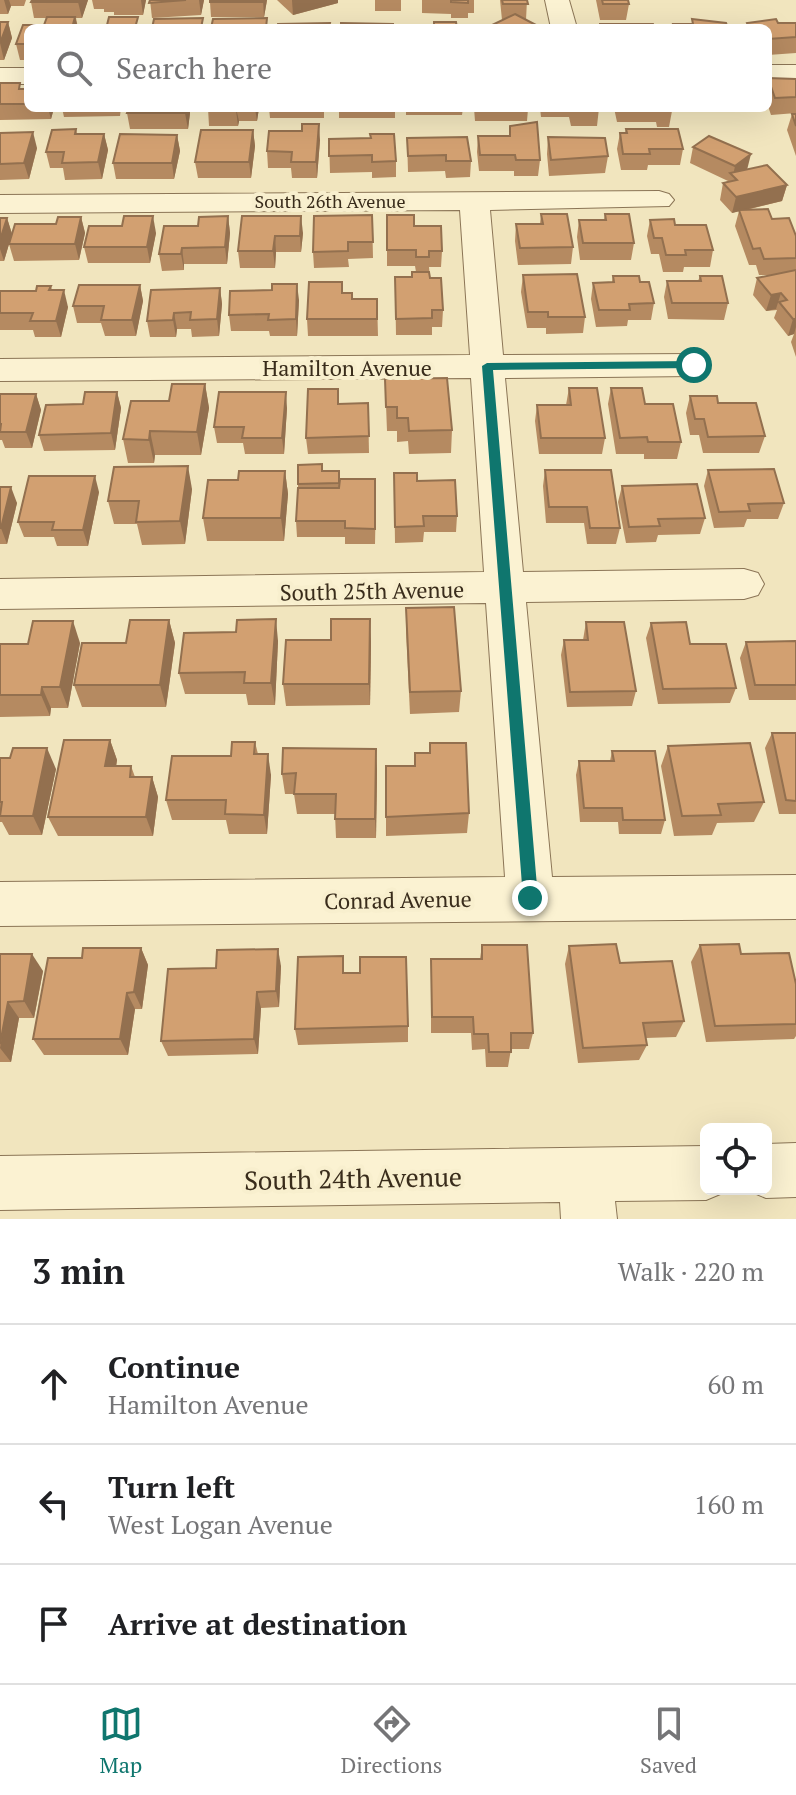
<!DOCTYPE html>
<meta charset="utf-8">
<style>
:root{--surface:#fff;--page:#f6f6f6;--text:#202124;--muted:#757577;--line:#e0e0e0;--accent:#0f766e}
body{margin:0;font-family:"PT Serif",serif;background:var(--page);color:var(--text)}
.controls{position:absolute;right:24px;bottom:24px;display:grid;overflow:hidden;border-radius:12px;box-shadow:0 8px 32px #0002}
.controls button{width:72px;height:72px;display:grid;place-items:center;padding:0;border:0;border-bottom:2px solid var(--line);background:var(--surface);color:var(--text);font:40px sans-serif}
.stop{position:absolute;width:24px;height:24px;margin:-18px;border:6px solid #0f766e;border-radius:50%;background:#fff}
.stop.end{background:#0f766e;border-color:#fff;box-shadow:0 2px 8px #0008}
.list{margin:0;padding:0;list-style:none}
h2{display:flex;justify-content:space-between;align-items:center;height:104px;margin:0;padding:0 32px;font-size:34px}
h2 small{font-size:26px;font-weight:400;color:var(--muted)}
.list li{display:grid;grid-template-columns:52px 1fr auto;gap:24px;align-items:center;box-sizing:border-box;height:120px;padding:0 32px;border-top:2px solid var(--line)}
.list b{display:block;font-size:30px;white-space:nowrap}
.list p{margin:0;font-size:26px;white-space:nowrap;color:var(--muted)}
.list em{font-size:26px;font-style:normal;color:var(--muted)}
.icon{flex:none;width:44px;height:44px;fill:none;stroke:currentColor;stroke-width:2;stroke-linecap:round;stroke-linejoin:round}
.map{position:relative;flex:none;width:796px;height:1219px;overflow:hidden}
.search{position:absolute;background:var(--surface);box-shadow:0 8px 32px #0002;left:24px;right:24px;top:24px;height:88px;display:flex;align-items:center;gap:20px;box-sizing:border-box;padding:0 28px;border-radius:12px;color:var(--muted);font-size:30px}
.sheet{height:464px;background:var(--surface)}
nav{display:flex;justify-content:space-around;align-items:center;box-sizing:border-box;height:112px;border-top:2px solid var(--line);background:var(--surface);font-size:22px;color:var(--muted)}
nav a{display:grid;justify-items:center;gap:4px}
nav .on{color:var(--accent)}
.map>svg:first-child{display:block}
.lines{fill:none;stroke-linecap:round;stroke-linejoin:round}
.minor-casing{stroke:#8b7556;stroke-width:2}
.minor{fill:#fbf2d2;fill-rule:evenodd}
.wall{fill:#b58a61}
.shaded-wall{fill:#93704f}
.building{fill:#d2a071;stroke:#93704f;stroke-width:2}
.route{fill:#0f766e}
.labels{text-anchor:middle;stroke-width:8;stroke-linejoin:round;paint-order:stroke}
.far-street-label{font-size:18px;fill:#392c1b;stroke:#f8efce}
.street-label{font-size:22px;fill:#392c1b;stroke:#f8efce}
.near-street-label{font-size:26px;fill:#392c1b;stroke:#f8efce}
</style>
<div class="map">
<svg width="796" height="1219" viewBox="0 0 796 1219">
<rect width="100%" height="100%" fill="#f1e5be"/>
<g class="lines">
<defs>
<g id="minor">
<polygon points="545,0 569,0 577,28 551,28"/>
<rect x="768" y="65" width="28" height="16"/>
<rect x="0" y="68" width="28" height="16"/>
<polygon points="659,191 669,194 674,200 669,206 490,210 503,355 694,354 706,357 711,365 706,373 694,376 505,378 523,572 744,569 758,573 764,584 758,595 744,599 526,602 552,877 796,875 796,919 0,926 0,882 505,877 486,603 0,609 0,579 484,572 471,378 0,381 0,359 470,355 460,210 0,213 0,195"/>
<polygon points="796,1143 796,1197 766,1198 747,1190 766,1189 766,1144"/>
<polygon points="706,1146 706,1189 727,1189 725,1192 706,1200 615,1201 617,1219 561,1219 560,1202 0,1210 0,1156"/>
</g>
</defs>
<use href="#minor" class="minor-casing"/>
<use href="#minor" class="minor"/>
</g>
<g class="wall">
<polygon points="0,0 26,0 24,6 11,6 8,14 0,14"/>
<polygon points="32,0 88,0 82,18 76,18 78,28 28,28 28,60 20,60 16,44 23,25 44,25 46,18 34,18 31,2"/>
<polygon points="92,0 146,0 143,15 114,15 114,12 104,12 104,9 94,9"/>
<polygon points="150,0 204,0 201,15 152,18"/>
<polygon points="267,0 264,17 211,17 210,2"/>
<polygon points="277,0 338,0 338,3 293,15"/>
<rect x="375" y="0" width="26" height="11"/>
<polygon points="422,0 474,0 474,13 468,13 468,18 451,18 451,14 422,13"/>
<polygon points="500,0 527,0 526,20 538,26 538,28 486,28 502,20"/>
<polygon points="596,0 628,0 629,4 626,20 600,20"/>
<polygon points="0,22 8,22 12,38 4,60 0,60"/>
<polygon points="747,23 796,23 796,53 768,55 768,28 746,28"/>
<polygon points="768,78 796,79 796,113 771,115 768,106"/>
<polygon points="0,83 22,89 28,89 28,108 54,108 51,119 0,120"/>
<polygon points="62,108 121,108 120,116 64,117"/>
<polygon points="208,108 259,108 257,121 239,121 238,126 209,126"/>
<polygon points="269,108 324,108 324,118 270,118"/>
<rect x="339" y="108" width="56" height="10"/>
<polygon points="406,108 463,108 462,115 406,115"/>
<polygon points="474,108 529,108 528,109 527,121 475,121"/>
<polygon points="540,108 599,108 597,126 571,126 569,117 541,117"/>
<polygon points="614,108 671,108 672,111 669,127 657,127 656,122 617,122"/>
<polygon points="127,113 190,113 188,129 130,129"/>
<polygon points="792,114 796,114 796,156 787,130"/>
<polygon points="510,126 540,160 538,176 514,176 514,171 479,171 477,152 478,136 509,136"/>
<polygon points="76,129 77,134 104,134 108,150 102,179 65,180 63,168 50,168 46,152"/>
<polygon points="626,129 683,149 680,165 648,165 647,170 621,170 617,149 620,133 625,133"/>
<polygon points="253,130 255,146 251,178 198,178 195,162"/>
<polygon points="0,133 37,148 29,179 0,180"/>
<polygon points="177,135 180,151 174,179 116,179 113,163"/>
<polygon points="548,137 608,156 605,173 549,176 547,154"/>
<polygon points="407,138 471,161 470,177 446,178 445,171 408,172"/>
<polygon points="329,139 396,161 396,177 372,178 372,172 330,173"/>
<polygon points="320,140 317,178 292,178 291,168 268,168 267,151"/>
<polygon points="693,147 787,185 782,201 746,210 772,219 796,236 796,357 791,342 794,334 788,336 774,318 777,310 766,311 753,295 757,278 774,275 759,275 756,265 749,265 735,226 739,211 732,213 720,200 723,183 728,181 690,163"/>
<polygon points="541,214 573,247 571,264 518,265 515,241 516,224 540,224"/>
<polygon points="605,214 634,243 631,260 580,260 577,237 579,220 604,220"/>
<polygon points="372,215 373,258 348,259 349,267 314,268 313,252"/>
<polygon points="387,215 414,226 442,251 441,267 429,267 430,278 443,310 442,327 432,327 432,335 396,335 395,277 412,277 416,272 415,266 387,266"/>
<polygon points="228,216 230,233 227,264 184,264 184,270 162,271 159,254 198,226"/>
<polygon points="242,216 303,233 301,252 276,252 275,268 240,268 238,251"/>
<polygon points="81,217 85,233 79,260 14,261 9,244"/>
<polygon points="0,218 7,218 12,234 4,261 0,261"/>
<polygon points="650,220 675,225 713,250 710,267 684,267 683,272 663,272 659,254 651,254 647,236"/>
<polygon points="156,233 150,263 88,263 84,247"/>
<polygon points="523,275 585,317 583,333 546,334 546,328 527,328 521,292"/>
<polygon points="613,276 640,282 654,303 651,320 628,320 627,326 596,327 591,299 593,283 612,282"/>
<polygon points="700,276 728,303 724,320 668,319 664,297 667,281 698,281"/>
<polygon points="342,282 343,293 352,299 377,299 378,336 308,336 307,319"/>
<polygon points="140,285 143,301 136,336 105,336 101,323 77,323 73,306"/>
<polygon points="51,286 52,290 68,307 61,337 35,337 33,330 0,330 0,291 36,291"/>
<polygon points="220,288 222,304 219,336 192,337 191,329 177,329 176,337 150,337 147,321"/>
<polygon points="299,300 297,336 270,336 269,331 231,331 229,315"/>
<polygon points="385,379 452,430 451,453 409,454 408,441 397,442 397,431 387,431"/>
<polygon points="205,384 209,408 201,455 155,455 154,463 128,463 123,439 169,401"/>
<polygon points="569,388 605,438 602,454 539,454 535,421 537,405 566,405"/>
<polygon points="611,388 645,404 681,442 677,459 644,459 644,454 616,454 608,404"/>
<polygon points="117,392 121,408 115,450 44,451 39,435"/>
<polygon points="0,394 36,394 41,410 32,448 5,448 2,440 0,440"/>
<polygon points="690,396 718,403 765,436 759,453 703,453 699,435 690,435 686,413"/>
<polygon points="368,403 369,453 308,454 306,438 339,404"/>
<polygon points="287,408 284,454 245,454 243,443 217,443 214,427"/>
<polygon points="298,465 322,471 339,471 339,488 376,495 375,544 345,544 345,537 297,537 296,521 298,488"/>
<polygon points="545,470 620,528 616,544 587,544 584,523 546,523 543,486"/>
<polygon points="708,470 784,503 778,519 747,519 744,527 714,528 704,486"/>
<polygon points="285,471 288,494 284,541 207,541 203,518 238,480"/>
<polygon points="394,473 417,481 457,516 456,532 424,532 423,542 395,543"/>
<polygon points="622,486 705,518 700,534 658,535 656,542 626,543 618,502"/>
<polygon points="0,487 17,503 7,544 0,544"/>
<polygon points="192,489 185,544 142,545 137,524 114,524 108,501"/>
<polygon points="99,492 88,546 57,546 54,537 24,537 18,522"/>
<polygon points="406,608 461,691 459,712 410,714 406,630"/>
<polygon points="169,620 175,643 166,707 82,707 74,685 126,643"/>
<polygon points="586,622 636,691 632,706 567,707 561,655 564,640 583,640"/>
<polygon points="651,623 690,644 736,688 730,703 658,704 646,638"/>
<polygon points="236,632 278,641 275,705 248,705 246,694 185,694 179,673"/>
<polygon points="331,640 371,641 370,705 286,706 283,684"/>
<polygon points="796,641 796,700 749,700 740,658 746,642"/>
<polygon points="80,643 68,708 51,708 50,716 0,717 0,644"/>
<polygon points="772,733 796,733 796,814 779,814 765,748"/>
<polygon points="110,740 117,760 116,766 131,766 135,777 152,777 158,797 153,836 58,836 48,817"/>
<polygon points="255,742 258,754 271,775 267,834 229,834 226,820 172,820 166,800 231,756"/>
<polygon points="668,746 764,802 754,822 717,823 712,835 674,836 661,766"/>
<polygon points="612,751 665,820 661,834 619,834 618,822 580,822 576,775 579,761 610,761"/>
<polygon points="0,758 56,769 42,835 9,835 2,822 0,822"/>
<polygon points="386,766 469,813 467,833 386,836"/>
<polygon points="377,769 376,838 336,838 335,814 297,814 294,794 285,794 282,774"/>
<polygon points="482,945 533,1033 529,1049 511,1049 508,1067 486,1067 485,1049 472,1050 471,1033 431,1033 431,959 480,959"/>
<polygon points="700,945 741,954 796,984 796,1036 794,1039 706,1042 691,962"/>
<polygon points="569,946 620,963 684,1021 676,1037 646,1038 647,1045 639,1060 578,1063 565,964"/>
<polygon points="141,948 148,965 142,1009 135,1009 128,1055 44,1055 33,1039 82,958"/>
<polygon points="0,954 43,971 34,1018 19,1018 11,1062 0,1062"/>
<polygon points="343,956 344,973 408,1026 408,1042 298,1045 295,1029"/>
<polygon points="281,966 279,1007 261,1008 258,1054 168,1056 161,1041"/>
</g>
<g class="shaded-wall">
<polygon points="4,0 9,0 11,6 8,14"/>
<polygon points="79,0 88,0 82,18 78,2"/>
<polygon points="141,0 146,0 143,15"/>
<polygon points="199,0 204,0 201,15"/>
<polygon points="263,0 267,0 264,17"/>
<polygon points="292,0 338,0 338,3 293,15"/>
<polygon points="75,17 78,28 72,28"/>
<polygon points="8,22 12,38 4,60 0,43"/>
<polygon points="48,108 54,108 51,119"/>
<polygon points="186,108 190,108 190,113 188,129 185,113"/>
<polygon points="236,108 239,121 238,126 236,110"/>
<polygon points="255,108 259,108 257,121"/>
<polygon points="319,124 320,140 317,178 316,162"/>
<polygon points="253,130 255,146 251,178 249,162"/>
<polygon points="33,132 37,148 29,179 24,163"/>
<polygon points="104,134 108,150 102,179 98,162"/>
<polygon points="177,135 180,151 174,179 172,163"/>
<polygon points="751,154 747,170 733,176 735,166"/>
<polygon points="787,185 782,201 732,213 736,197"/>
<polygon points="153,216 156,233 150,263 147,247"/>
<polygon points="228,216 230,233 227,264 225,247"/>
<polygon points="301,216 303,233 301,252 300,236"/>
<polygon points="81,217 85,233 79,260 75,244"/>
<polygon points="7,218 12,234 4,261 0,249 0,240"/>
<polygon points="275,236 276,252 275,268 273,251"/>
<polygon points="182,248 184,264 184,270 181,254"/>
<polygon points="297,284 299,300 297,336 296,319"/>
<polygon points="140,285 143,301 136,336 132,320"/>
<polygon points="220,288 222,304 219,336 217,319"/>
<polygon points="64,290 68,307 61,337 56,321"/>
<polygon points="781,293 776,309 766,311 771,295"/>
<polygon points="174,313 177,329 176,337 173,320"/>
<polygon points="793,319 796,319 796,327 794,334 788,336"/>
<polygon points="205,384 209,408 201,455 197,432"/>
<polygon points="117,392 121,408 115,450 111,433"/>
<polygon points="286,392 287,408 284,454 282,438"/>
<polygon points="36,394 41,410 32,448 26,432"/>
<polygon points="150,431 155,455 154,463 149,440"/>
<polygon points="188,466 192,489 185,544 180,521"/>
<polygon points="285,471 288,494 284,541 281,518"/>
<polygon points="95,476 99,492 88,546 83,530"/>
<polygon points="11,487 17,503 7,544 1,528"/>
<polygon points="276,619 278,641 275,705 271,683"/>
<polygon points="370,619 371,641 370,705 369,684"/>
<polygon points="169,620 175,643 166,707 160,685"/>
<polygon points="73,621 80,643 68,708 60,687"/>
<polygon points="42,687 51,708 50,716 41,695"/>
<polygon points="110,740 117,760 113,787 105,766"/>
<polygon points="47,748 56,769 42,835 33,816"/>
<polygon points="376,749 377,769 376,838 375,819"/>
<polygon points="268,754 271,775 267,834 264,815"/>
<polygon points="152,777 158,797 153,836 146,817"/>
<polygon points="141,948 148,965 142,1009 134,992"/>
<polygon points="278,949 281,966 279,1007 276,991"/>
<polygon points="32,954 43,971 34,1018 24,1001"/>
<polygon points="257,992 261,1008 258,1054 254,1039"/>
<polygon points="127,993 135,1009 128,1055 120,1039"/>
<polygon points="8,1002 19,1018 11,1062 0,1048"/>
</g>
<g class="building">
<polygon points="32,0 79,0 78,2 31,2"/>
<polygon points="150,0 186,0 149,3"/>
<rect x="210" y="0" width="53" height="2"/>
<polygon points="451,0 468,0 468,3 451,2"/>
<polygon points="502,0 527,0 528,4 503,4"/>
<polygon points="602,0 628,0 629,4 603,4"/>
<polygon points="515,14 538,26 534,28 486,28"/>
<polygon points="47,17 75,17 72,28 28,28 28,44 16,44 23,25 44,25"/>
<polygon points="109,17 138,17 135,28 98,28 98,25 107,25"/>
<polygon points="203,18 201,28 152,28 154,19"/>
<polygon points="267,18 266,28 211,28 213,19"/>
<polygon points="692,19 726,23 728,28 674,28 673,24 693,24"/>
<polygon points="776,19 778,23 796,23 796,37 768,39 768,28 749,28 747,23"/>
<polygon points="0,22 8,22 0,43"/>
<polygon points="434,22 456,22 457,28 410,28 434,27"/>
<polygon points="330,23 329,28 277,28 278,24"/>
<polygon points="341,23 393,24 393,28 341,28"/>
<polygon points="600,24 653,24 655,28 600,28"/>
<polygon points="768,78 796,79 796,97 775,98"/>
<polygon points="0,83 20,83 19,89 28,89 28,104 0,104"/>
<polygon points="129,108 186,108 185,113 127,113"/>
<polygon points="208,108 236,108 236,110 207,110"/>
<polygon points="572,108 599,108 599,110 573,110"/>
<polygon points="660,108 671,108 672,111 660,111"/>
<polygon points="792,114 796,114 796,126"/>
<polygon points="537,122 540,160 516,160 515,155 480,155 478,136 510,136 510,126"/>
<polygon points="302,124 319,124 316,162 291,162 292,152 267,151 269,131 302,131"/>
<polygon points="76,129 75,134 104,134 98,162 62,163 64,152 46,152 52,130"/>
<polygon points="626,129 678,129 683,149 649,149 650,154 623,154 620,133 627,133"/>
<polygon points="201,130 253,130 249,162 195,162"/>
<polygon points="33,132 24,163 0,164 0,133"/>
<polygon points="120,134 177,135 172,163 113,163"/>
<polygon points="370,134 394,134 396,161 372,162 372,155 329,156 329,139 371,138"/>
<polygon points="709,136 751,154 735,166 693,147"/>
<polygon points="467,137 471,161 446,161 446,155 408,156 407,138"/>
<polygon points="548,137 605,138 608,156 551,160"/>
<polygon points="767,165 787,185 736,197 723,183 737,180 730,173"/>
<polygon points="768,209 772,219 789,218 796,236 796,258 764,259 760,248 753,249 739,210"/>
<polygon points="541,214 567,214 573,247 520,248 516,224 543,224"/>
<polygon points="605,214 629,214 634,243 583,243 579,220 606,220"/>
<polygon points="372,215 373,242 348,242 348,251 313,252 314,216"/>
<polygon points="387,215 414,215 414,226 441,226 442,251 429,251 429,257 416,257 416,250 387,250"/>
<polygon points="124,216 153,216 147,247 84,247 89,226 122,226"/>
<polygon points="228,216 225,247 182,248 181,254 159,254 164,226 198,226 199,217"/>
<polygon points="242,216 301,216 300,236 275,236 273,251 238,251"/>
<polygon points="58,217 81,217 75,244 9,244 15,224 56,224"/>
<polygon points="0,218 7,218 0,240"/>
<polygon points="674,219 675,225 706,225 713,250 685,250 686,255 666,255 662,238 654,238 650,220"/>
<polygon points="796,270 796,319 793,319 779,302 787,300 781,293 771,295 757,278"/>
<polygon points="412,272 429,272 430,278 441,278 443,310 432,310 432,318 396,319 395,277 412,277"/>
<polygon points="577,274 585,317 548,317 548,312 528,312 523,275"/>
<polygon points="613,276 639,276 640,282 649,282 654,303 629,304 630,310 599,310 593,283 614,282"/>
<polygon points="700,276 722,276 728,303 672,303 667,281 701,281"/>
<polygon points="309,282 342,282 342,293 352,293 352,299 377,299 377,319 307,319"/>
<polygon points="272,284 297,284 296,319 268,320 269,314 229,315 230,291 272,290"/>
<polygon points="79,285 140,285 132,320 101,320 104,306 73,306"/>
<polygon points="37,286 51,286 49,290 64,290 56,321 30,321 33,313 0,313 0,291 36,291"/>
<polygon points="220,288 217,319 190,320 191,312 174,313 173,320 147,321 151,290"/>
<polygon points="447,378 452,430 409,431 408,418 397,418 397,407 386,407 385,379"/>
<polygon points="172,384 205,384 197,432 150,431 149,440 123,439 131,401 169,401"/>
<polygon points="569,388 597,388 605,438 541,438 537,405 571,405"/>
<polygon points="611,388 642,388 645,404 673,404 681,442 648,442 647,437 620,438"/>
<polygon points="308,389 338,389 338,404 368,403 369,436 306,438"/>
<polygon points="85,392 117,392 111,433 39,435 46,405 83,404"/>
<polygon points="219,392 286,392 282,438 242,438 244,427 214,427"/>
<polygon points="0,394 36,394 26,432 0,432 1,424 0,424"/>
<polygon points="690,396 717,396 718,403 756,403 765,436 708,437 704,419 695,419"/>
<polygon points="322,464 322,471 339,471 339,483 298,484 298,465"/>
<polygon points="188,466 180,521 136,522 139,501 108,501 114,467"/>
<polygon points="774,469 784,503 748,504 750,511 719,512 708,470"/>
<polygon points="545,470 611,470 620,528 590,528 587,507 549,507"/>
<polygon points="239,471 285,471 281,518 203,518 208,480 238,480"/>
<polygon points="394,473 417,473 417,481 455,480 457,516 423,516 424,526 395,527"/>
<polygon points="29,476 95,476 83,530 52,530 54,522 18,522"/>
<polygon points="340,479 375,479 375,529 345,528 345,521 296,521 298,488 339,488"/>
<polygon points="697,484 705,518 658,519 660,526 629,527 622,486"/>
<polygon points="0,487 11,487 1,528 0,528"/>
<polygon points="454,607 461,691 410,692 406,608"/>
<polygon points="276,619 271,683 244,683 245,672 179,673 184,633 236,632 237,620"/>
<polygon points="331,619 370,619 369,684 283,684 286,640 331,640"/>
<polygon points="130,620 169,620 160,685 74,685 82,643 126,643"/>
<polygon points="33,621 73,621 60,687 42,687 41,695 0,695 0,644 28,644"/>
<polygon points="586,622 624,622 636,691 570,692 564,640 588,640"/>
<polygon points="686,622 690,644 726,644 736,688 663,689 651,623"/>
<polygon points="796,641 796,685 755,685 746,642"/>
<polygon points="772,733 796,733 796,801 786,800"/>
<polygon points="64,740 110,740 105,766 131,766 130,777 152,777 146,817 48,817"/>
<polygon points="232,742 255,742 254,754 268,754 264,815 225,814 226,800 166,800 172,756 231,756"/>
<polygon points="430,743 466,743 469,813 386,817 386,766 415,766 415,753 430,753"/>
<polygon points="750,743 764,802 718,804 721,815 682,816 668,746"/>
<polygon points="13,748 47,748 33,816 0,816 2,802 0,802 0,758 10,758"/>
<polygon points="283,748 376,749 375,819 335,819 336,794 294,794 296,773 282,774"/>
<polygon points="612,751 655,751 665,820 623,820 622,808 584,808 579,761 614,761"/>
<polygon points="616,944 620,963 672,961 684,1021 643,1023 647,1045 583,1048 569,946"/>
<polygon points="739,944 741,954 789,953 796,984 796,1024 715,1026 700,945"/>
<polygon points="482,945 527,945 533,1033 511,1033 511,1052 489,1052 488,1034 474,1034 473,1017 432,1017 431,959 482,959"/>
<polygon points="83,948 141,948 134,992 127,993 120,1039 33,1039 48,958 82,958"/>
<polygon points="278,949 276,991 257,992 254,1039 161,1041 168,969 216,968 217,950"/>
<polygon points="0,954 32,954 24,1001 8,1002 0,1044"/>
<polygon points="343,956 343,973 360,973 360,957 406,957 408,1026 295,1029 298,957"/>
</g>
<polygon class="route" points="694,361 700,365 698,368 493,370 538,898 530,905 523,898 482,366 487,363"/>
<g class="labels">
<g class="far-street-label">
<text x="330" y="208">South 26th Avenue</text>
</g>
<g class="street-label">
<text x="347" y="376">Hamilton Avenue</text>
<text transform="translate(372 591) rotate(-1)" y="8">South 25th Avenue</text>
<text transform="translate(398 900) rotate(-1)" y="8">Conrad Avenue</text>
</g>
<g class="near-street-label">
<text transform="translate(353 1179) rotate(-1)" y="9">South 24th Avenue</text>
</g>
</g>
</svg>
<div class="controls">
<button><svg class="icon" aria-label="locate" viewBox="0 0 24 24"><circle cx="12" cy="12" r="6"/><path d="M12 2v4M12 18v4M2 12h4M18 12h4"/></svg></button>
</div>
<div class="stop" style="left:694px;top:365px"></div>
<div class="stop end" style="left:530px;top:898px"></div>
<div class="search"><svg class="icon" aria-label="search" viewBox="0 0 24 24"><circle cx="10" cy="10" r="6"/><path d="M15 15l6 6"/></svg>Search here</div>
</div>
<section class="sheet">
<h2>3 min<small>Walk · 220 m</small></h2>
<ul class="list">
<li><svg class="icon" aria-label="ahead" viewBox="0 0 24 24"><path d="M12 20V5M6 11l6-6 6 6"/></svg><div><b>Continue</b><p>Hamilton Avenue</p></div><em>60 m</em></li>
<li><svg class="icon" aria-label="left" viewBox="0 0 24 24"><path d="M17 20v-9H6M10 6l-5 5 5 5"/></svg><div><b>Turn left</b><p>West Logan Avenue</p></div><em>160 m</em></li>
<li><svg class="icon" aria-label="arrive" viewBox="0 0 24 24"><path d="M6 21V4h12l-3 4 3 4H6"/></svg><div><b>Arrive at destination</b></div></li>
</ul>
</section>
<nav>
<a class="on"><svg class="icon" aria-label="map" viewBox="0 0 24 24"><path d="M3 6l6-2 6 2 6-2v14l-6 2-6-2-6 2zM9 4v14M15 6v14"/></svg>Map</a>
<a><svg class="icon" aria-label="directions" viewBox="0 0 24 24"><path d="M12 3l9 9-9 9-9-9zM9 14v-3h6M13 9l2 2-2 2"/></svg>Directions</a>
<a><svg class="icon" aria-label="saved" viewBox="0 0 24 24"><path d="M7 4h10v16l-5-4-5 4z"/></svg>Saved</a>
</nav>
